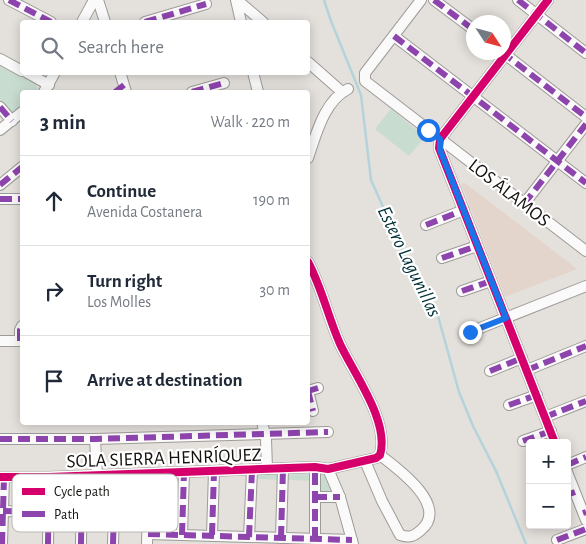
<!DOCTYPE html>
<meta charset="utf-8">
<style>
:root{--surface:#fff;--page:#f6f6f7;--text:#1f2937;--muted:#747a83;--line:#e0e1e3}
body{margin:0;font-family:"Alegreya Sans",sans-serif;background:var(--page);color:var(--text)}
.controls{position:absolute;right:15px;bottom:15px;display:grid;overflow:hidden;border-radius:5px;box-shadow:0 2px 12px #0003}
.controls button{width:45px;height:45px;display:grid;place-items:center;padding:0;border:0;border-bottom:1px solid var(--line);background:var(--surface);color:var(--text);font:25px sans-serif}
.compass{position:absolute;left:466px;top:15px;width:45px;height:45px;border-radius:50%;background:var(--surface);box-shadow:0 2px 12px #0003;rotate:126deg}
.stop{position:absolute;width:15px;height:15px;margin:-11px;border:4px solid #1a73e8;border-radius:50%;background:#fff}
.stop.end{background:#1a73e8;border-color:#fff;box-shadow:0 1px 5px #0008}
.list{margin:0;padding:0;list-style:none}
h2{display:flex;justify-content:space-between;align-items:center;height:65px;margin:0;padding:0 20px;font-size:21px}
h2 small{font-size:16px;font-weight:400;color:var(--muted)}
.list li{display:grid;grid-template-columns:32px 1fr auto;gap:15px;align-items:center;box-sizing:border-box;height:90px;padding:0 20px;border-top:1px solid var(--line)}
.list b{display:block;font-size:19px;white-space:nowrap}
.list p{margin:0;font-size:16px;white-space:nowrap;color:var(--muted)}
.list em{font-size:16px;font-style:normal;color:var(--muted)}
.icon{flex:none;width:28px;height:28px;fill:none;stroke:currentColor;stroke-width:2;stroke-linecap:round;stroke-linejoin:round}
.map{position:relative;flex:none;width:586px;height:544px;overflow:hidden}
.search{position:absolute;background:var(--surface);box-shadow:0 2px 12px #0003;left:20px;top:20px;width:290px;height:55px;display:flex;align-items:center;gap:12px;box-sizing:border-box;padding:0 18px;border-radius:5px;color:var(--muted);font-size:19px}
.panel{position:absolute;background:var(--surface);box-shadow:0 2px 12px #0003;left:20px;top:90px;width:290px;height:335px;border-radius:5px}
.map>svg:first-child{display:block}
.medical{fill:#e3d5cc}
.green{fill:#c8dccf}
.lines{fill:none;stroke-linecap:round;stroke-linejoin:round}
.stream{stroke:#b4d3db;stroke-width:2.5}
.minor-casing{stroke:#9e9b98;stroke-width:12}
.minor{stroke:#fbfafa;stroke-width:10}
.quiet{stroke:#8e44ad;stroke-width:6;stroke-dasharray:12 6;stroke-linecap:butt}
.cycleway-casing{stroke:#fff;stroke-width:11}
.cycleway{stroke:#d6006c;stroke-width:8}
.route{stroke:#1a73e8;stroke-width:6}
.labels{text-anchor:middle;stroke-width:4.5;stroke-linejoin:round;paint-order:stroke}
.street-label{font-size:19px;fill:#151310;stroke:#fff}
.water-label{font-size:20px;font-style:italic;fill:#013039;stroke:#fff}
.key{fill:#fff;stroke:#b9b8b7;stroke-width:1}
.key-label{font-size:14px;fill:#151310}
</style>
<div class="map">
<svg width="586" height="544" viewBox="0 0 586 544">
<rect width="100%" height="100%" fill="#e4e0dc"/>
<polygon class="medical" points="465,183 577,269 505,297 461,184"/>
<g class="green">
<polygon points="0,65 34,82 38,89 37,92 22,92 22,105 11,115 0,102"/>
<polygon points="391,109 425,137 409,156 375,129"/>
<polygon points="323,474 328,477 333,494 320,495 318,481 258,479 258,475"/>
</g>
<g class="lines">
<polyline class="stream" points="324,0 331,21 361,95 371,180 403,251 438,316 459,392 473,426 496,471 526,544"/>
<defs>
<g id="minor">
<polyline points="9,0 51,22"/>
<polyline points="98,0 105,22"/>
<polyline points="236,0 241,22"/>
<polyline points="237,0 263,22"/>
<polyline points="421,0 365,73 365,81 586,251"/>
<polyline points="434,0 474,30"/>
<polyline points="518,0 586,53"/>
<polyline points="548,0 440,139 439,148 555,443"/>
<polyline points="82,22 94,0"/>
<polyline points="145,22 206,4"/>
<polyline points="394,36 586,183"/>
<polyline points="502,52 586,117"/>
<polyline points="0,59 22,71"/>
<polyline points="308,62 342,92"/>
<polyline points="26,72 49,85"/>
<polyline points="120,72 126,92"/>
<polyline points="253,72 258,92"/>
<polyline points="44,92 55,72"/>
<polyline points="192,92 224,83"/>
<polyline points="0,107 12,121"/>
<polyline points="0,130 22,112"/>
<path d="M308 158C316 135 324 101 348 89"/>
<polyline points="0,185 22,167"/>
<polyline points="0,199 22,199"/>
<polyline points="524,204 586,124"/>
<polyline points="426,225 464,210"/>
<polyline points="442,258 477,246"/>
<polyline points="462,291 491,281"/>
<polyline points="470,332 586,286"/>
<polyline points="0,341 22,341"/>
<polyline points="20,341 20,330 22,326"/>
<polyline points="527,370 586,346"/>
<polyline points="490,371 522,358"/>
<polyline points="308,391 313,411"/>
<polyline points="308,391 318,388"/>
<polyline points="509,405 537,395"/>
<polyline points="545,417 586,401"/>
<polyline points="262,422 266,439 267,469"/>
<polyline points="0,439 95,439 328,432"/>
<polyline points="95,439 97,475"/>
<polyline points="523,441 551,431"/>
<path d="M365 461 382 501 400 535C409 538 413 537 421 530 450 506 397 468 380 455"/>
<polyline points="567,465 586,457"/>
<polyline points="328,469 340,497 353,544"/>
<polyline points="567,472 586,520"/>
<path d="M0 477H49L315 467 328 469 376 458 380 455C390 422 354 374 340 344 328 317 322 288 308 262"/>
<polyline points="315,497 340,497"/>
<polyline points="3,511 48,512"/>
<polyline points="148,534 352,540"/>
<polyline points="182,535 184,472"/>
<polyline points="212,535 214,472"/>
<polyline points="249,537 252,470"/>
<polyline points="281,538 283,468"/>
<polyline points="315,539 315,467"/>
<polyline points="557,540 586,529"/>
<polyline points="2,544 4,477"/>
<polyline points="48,544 49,477"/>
<polyline points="81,544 82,476"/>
<polyline points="113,544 115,475"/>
<polyline points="147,544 149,474"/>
</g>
</defs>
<use href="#minor" class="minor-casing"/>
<use href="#minor" class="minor"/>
<g class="quiet">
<polyline points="9,0 51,22"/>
<polyline points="434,0 474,30"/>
<polyline points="518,0 586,53"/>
<polyline points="145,22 206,4"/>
<polyline points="394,36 586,183"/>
<polyline points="502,52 586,117"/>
<polyline points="115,92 124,85"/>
<polyline points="192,92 224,83"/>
<polyline points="0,107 12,121"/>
<polyline points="0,185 22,167"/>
<polyline points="0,199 22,199"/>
<polyline points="524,204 586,124"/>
<polyline points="426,225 464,210"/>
<polyline points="442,258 477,246"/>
<polyline points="462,291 491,281"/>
<polyline points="20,341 20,330 22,326"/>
<polyline points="527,370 586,346"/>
<polyline points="490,371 522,358"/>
<polyline points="308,391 313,411"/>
<polyline points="308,391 318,388"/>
<polyline points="509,405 537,395"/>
<polyline points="545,417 586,401"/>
<polyline points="0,439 95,439 328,432"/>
<polyline points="523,441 551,431"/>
<polyline points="567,465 586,457"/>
<polyline points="567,495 575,492"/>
<polyline points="315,497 340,497"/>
<polyline points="3,511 48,512"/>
<polyline points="583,513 586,512"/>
<polyline points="148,534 352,540"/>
<polyline points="182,535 184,472"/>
<polyline points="212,535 214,472"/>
<polyline points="249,537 252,470"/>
<polyline points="281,538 283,468"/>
<polyline points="315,539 315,467"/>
<polyline points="557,540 586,529"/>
<polyline points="2,544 4,477"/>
<polyline points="48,544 49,477"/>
<polyline points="81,544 82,476"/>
<polyline points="113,544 115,475"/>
</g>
<defs>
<g id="cycleway">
<polyline points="548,0 440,139 439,148 555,443"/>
<path d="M0 477H49L315 467 328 469 376 458 380 455C390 422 354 374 340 344 328 317 322 288 308 262"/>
</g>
</defs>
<use href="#cycleway" class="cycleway-casing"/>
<use href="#cycleway" class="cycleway"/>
</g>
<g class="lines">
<polyline class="route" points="428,130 440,139 440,150 506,318 470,332"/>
</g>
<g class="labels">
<g class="street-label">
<text transform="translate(510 192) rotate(38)" y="7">LOS ÁLAMOS</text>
<text transform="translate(164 457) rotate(-2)" y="7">SOLA SIERRA HENRÍQUEZ</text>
</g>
<g class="water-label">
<text transform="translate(410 261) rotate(64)" y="7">Estero Lagunillas</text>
</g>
</g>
<rect x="12" y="474" width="166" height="58" rx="8" class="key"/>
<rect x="22" y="488" width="23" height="7" fill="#d6006c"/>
<rect x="22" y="511" width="23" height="6" fill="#8e44ad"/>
<g class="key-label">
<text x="54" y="496">Cycle path</text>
<text x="54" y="519">Path</text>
</g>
</svg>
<div class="controls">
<button>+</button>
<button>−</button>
</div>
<svg class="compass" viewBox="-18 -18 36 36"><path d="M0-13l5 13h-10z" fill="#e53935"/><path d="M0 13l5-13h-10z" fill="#747a83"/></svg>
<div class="stop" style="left:428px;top:130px"></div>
<div class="stop end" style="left:470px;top:332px"></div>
<div class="search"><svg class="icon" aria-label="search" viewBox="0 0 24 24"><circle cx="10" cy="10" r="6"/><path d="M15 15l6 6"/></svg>Search here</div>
<section class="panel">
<h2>3 min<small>Walk · 220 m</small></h2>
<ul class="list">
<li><svg class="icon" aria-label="ahead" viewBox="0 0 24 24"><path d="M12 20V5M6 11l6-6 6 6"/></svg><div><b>Continue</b><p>Avenida Costanera</p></div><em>190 m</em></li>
<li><svg class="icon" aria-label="right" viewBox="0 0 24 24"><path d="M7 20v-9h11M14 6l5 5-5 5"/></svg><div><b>Turn right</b><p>Los Molles</p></div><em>30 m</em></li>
<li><svg class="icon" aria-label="arrive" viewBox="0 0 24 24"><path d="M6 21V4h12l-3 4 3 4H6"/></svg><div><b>Arrive at destination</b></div></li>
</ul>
</section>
</div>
